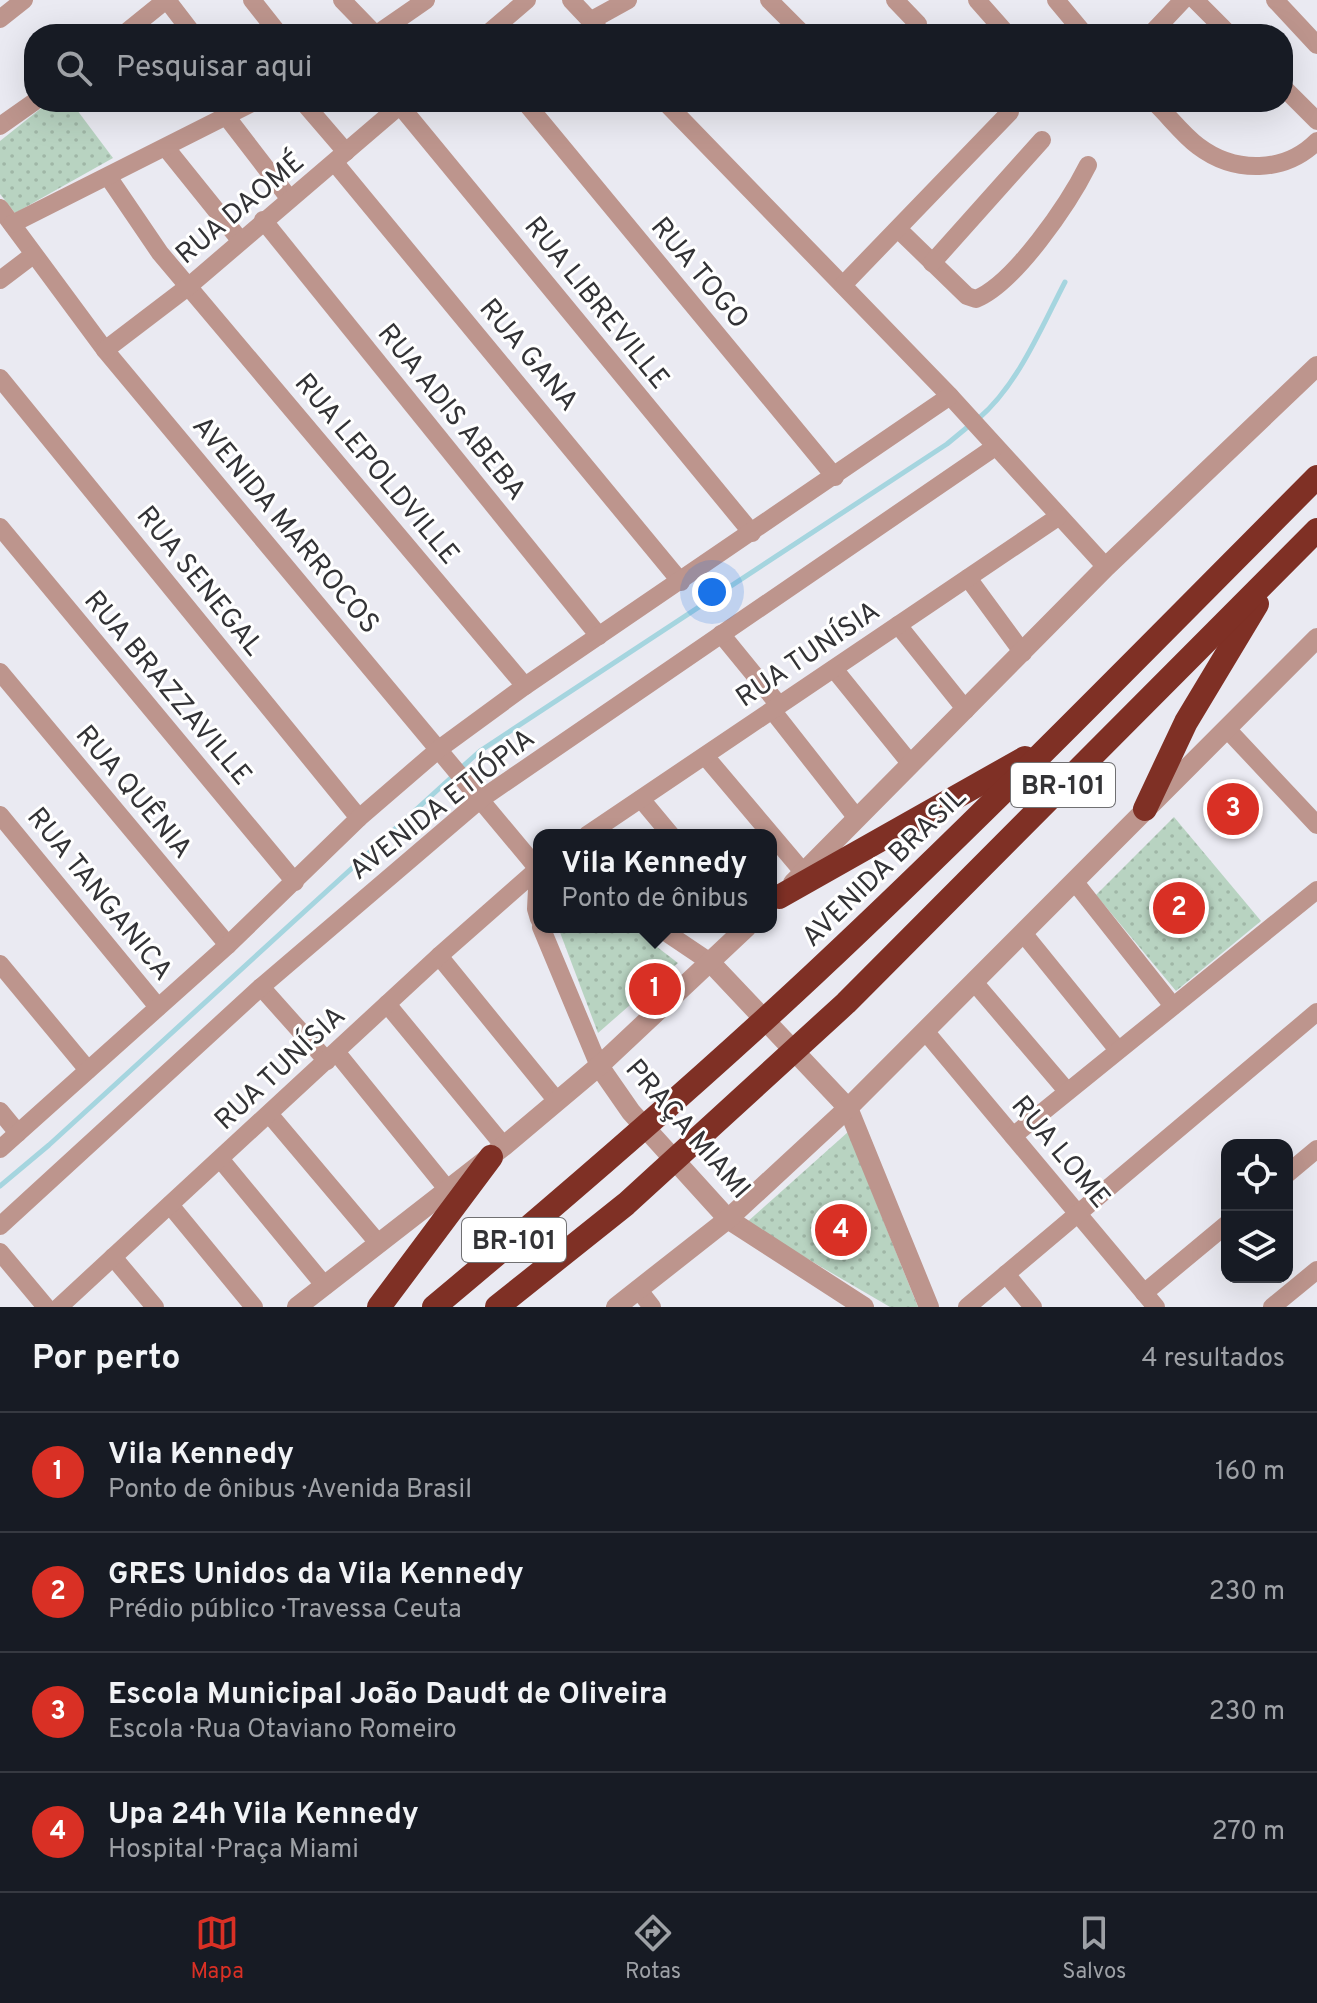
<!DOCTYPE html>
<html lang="pt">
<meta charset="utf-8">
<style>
:root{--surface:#171b24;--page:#20242c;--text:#f1f3f6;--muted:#9ea1a6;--line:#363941;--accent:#d93025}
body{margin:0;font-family:Overpass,sans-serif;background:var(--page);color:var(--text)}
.controls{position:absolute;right:24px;bottom:24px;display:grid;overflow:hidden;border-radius:16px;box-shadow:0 8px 32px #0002}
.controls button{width:72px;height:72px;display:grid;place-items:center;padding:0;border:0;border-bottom:2px solid var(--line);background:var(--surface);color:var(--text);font:40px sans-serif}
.you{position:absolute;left:712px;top:592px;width:28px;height:28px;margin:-20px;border:6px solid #fff;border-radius:50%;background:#1a73e8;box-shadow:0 0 0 12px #1a73e833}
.badge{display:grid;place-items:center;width:52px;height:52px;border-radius:50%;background:var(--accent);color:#fff;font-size:26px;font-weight:700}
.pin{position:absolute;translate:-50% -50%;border:4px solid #fff;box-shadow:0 2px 8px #0006}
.popup{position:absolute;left:533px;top:829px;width:244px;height:104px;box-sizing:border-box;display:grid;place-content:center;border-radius:16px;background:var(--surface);filter:drop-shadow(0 2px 6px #0005);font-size:26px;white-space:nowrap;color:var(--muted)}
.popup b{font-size:30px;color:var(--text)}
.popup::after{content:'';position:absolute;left:50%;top:100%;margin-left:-16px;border:16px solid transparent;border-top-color:var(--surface)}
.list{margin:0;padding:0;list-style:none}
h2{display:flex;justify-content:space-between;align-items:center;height:104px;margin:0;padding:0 32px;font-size:34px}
h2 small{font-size:26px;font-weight:400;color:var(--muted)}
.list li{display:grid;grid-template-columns:52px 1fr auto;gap:24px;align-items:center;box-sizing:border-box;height:120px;padding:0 32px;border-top:2px solid var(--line)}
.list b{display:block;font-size:30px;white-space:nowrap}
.list p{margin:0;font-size:26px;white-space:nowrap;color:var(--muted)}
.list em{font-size:26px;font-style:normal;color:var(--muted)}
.icon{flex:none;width:44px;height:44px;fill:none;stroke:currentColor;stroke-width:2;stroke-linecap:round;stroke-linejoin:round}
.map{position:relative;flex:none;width:1317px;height:1307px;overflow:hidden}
.search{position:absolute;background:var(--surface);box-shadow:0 8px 32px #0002;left:24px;right:24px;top:24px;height:88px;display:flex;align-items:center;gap:20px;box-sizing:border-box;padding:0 28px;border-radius:32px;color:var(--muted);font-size:30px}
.sheet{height:584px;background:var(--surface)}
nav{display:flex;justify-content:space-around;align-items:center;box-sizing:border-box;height:112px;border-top:2px solid var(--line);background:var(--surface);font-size:22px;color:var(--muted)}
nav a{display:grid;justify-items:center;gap:4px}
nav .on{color:var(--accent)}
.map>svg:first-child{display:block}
.park{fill:url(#park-dots)}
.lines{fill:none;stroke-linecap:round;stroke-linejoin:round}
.stream{stroke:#a5d5df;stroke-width:5}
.minor{stroke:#bd958d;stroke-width:18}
.tertiary{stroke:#bd958d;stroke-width:20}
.motorway{stroke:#7f3025;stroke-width:24}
.labels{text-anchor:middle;stroke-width:6;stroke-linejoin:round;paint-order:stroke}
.shield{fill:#fff;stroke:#707072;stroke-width:2}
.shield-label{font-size:26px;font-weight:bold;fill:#333336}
.street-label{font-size:28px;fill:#333336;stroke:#fff}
</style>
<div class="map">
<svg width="1317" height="1307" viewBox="0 0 1317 1307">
<defs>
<pattern id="park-dots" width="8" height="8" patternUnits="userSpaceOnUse" patternTransform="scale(2)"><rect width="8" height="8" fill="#b8d3c1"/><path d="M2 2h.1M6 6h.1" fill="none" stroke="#9fb6a6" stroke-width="1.8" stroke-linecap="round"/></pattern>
</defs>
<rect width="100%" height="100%" fill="#eaeaf2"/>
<g class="park">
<polygon points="49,102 71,102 113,158 15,213 0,194 0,141"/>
<polygon points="1174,817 1261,921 1176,991 1096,895"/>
<polygon points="558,927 631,927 678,963 598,1033"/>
<polygon points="848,1132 918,1307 890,1307 746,1223"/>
</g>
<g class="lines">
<g class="stream">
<path d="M978 419C1018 385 1041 328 1065 282"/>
<polyline points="461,768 480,751 947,444 970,425"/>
<polyline points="0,1186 49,1145 454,775"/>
</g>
<g class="minor">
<polyline points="167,0 193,34"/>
<polyline points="252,0 279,34"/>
<polyline points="342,0 375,34"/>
<polyline points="571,0 603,34"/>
<polyline points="769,0 803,34"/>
<polyline points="895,0 918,24"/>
<polyline points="977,0 1007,34"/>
<polyline points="1056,0 1081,30"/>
<polyline points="1195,0 1229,34"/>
<polyline points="1275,0 1317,45"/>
<polyline points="0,19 24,0"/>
<polyline points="590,21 628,0"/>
<polyline points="124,34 166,0"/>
<polyline points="377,34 426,0"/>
<polyline points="487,34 527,0"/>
<polyline points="1151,34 1183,0"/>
<polyline points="1283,87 1317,121"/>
<polyline points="161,102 162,103"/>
<polyline points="303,102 346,152"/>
<polyline points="397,102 752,533"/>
<polyline points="525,102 835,477"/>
<polyline points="665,102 950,396 1106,567"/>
<path d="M1154 102C1169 116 1182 134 1198 146 1235 174 1285 173 1317 141"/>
<polyline points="226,116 289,198"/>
<polyline points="0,126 34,102"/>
<polyline points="166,148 240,240"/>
<polyline points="335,163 681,582"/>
<polyline points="109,178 160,253 525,686"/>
<polyline points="0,208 105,350 538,869"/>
<polyline points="263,220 599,636"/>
<polyline points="12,224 254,102"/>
<path d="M898 229 967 296 976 299C1015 283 1069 203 1088 165"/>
<polyline points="932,263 1042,140"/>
<polyline points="0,280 33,255"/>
<polyline points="843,285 1010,112"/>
<polyline points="105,350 189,286 404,102"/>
<polyline points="0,378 359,818"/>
<polyline points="0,527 295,882"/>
<polyline points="968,578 1023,653"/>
<polyline points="898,625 966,710"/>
<polyline points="721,634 779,705"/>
<polyline points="834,669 910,763"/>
<polyline points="0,672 228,945"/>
<polyline points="772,710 856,817"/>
<polyline points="1227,729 1317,825"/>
<polyline points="705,756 804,873"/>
<polyline points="641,799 671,835"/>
<polyline points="0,815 158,1007"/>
<polyline points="587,835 1058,517"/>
<polyline points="538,869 536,909 539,919"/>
<polyline points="1074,881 1173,1006"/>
<polyline points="541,927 599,1066"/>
<polyline points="658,927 710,962"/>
<polyline points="1023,933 1118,1050"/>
<polyline points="439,956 557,1101"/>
<polyline points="0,964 88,1070"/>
<polyline points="974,982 1067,1091"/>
<polyline points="261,987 327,1061"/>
<polyline points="387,1004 504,1146"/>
<polyline points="925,1031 1156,1307"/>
<polyline points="337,1053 448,1190"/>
<polyline points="0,1111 18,1133"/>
<polyline points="270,1115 379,1244"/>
<polyline points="1013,1136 1317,890"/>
<polyline points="0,1149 228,945 359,818 439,749 525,686 950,396"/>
<polyline points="221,1160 325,1286"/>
<polyline points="1287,1174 1317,1149"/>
<polyline points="170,1205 254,1307"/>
<polyline points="0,1226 261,987 481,799 995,447"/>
<polyline points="0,1252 46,1307"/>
<polyline points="113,1257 155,1307"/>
<polyline points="1006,1274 1033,1307"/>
<polyline points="638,1289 652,1307"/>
<polyline points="1144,1293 1227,1224"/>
<polyline points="59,1307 439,956 539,868"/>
<polyline points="967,1307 1317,1012"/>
<polyline points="1272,1307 1317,1270"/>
</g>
<g class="tertiary">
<polyline points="793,883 1106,567 1317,366"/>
<polyline points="710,962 848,1108 929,1307"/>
<polyline points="599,1066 631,1112 728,1219 864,1307"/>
<polyline points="297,1307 504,1146 599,1066 747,927"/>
<polyline points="616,1307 728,1219 848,1108 1317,638"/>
</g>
<g class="motorway">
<polyline points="1145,809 1186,722 1257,604"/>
<polyline points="779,897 1025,758"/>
<polyline points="379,1307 491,1157"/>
<path d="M434 1307C563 1199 691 1089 814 974 986 813 1151 644 1317 477"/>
<polyline points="497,1307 626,1204 846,1003 1317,530"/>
</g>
</g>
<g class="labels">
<g class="shield">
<rect x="1011" y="763" width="104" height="44" rx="6"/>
<rect x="462" y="1218" width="104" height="44" rx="6"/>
</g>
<g class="shield-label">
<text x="1063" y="794">BR-101</text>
<text x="514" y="1249">BR-101</text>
</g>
<g class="street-label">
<text transform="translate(239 207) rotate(-40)" y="10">RUA DAOMÉ</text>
<text transform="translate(701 272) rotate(50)" y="10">RUA TOGO</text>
<text transform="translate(598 302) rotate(51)" y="10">RUA LIBREVILLE</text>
<text transform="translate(530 354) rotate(50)" y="10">RUA GANA</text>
<text transform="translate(453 411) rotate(51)" y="10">RUA ADIS ABEBA</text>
<text transform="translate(378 468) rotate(50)" y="10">RUA LEPOLDVILLE</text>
<text transform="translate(287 524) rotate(50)" y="10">AVENIDA MARROCOS</text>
<text transform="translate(201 580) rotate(51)" y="10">RUA SENEGAL</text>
<text transform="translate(807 653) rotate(-34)" y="10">RUA TUNÍSIA</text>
<text transform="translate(169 687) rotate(50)" y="10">RUA BRAZZAVILLE</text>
<text transform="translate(135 791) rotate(50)" y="10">RUA QUÊNIA</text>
<text transform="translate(441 803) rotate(-38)" y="10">AVENIDA ETIÓPIA</text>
<text transform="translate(883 866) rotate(-44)" y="10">AVENIDA BRASIL</text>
<text transform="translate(101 893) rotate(51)" y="10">RUA TANGANICA</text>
<text transform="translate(279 1067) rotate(-43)" y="10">RUA TUNÍSIA</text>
<text transform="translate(689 1128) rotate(49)" y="10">PRAÇA MIAMI</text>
<text transform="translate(1062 1151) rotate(50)" y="10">RUA LOME</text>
</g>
</g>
</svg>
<div class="controls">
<button><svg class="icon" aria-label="locate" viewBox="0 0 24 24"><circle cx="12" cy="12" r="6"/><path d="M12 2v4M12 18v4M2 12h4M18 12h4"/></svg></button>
<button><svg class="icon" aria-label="layers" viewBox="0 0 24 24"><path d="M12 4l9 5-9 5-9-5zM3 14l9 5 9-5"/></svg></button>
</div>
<div class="you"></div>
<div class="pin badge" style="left:655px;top:989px">1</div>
<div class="popup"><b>Vila Kennedy</b>Ponto de ônibus</div>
<div class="pin badge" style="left:1179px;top:908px">2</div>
<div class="pin badge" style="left:1233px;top:809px">3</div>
<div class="pin badge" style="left:841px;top:1230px">4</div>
<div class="search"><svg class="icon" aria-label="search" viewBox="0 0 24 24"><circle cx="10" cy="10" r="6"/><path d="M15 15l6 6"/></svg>Pesquisar aqui</div>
</div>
<section class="sheet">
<h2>Por perto<small>4 resultados</small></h2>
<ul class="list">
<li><span class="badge">1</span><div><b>Vila Kennedy</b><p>Ponto de ônibus · Avenida Brasil</p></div><em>160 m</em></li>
<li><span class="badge">2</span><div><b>GRES Unidos da Vila Kennedy</b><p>Prédio público · Travessa Ceuta</p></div><em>230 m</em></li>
<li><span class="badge">3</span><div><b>Escola Municipal João Daudt de Oliveira</b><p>Escola · Rua Otaviano Romeiro</p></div><em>230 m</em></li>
<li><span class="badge">4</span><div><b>Upa 24h Vila Kennedy</b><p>Hospital · Praça Miami</p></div><em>270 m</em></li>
</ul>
</section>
<nav>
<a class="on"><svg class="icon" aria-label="map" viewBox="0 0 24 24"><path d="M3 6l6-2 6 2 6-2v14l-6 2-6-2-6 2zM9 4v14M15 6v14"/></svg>Mapa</a>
<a><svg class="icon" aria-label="directions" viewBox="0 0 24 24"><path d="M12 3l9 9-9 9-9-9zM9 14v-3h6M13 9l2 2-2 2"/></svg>Rotas</a>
<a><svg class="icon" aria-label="saved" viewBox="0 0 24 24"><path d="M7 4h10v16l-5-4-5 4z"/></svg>Salvos</a>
</nav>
